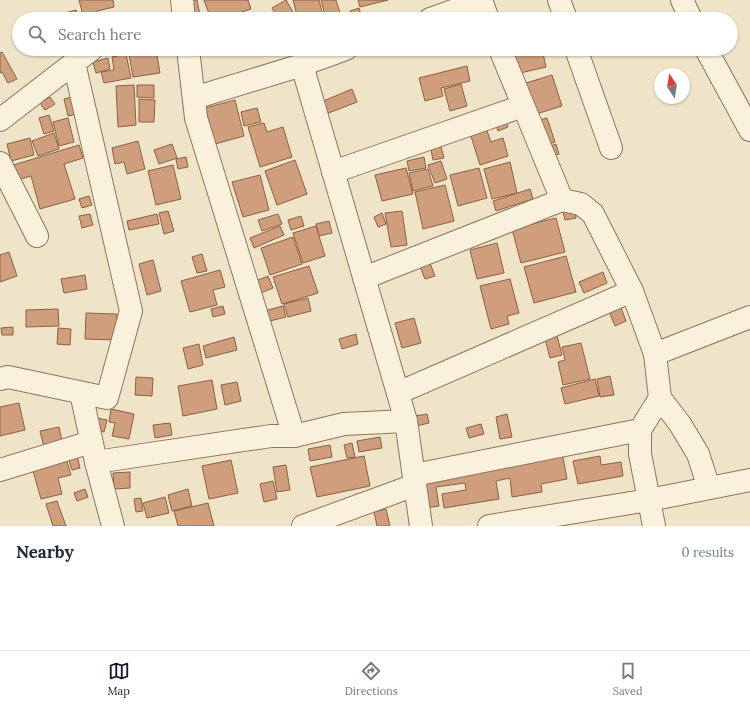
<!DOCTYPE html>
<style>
:root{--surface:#fff;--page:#f2f2f3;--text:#1f2937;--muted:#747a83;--line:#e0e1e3;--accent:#111827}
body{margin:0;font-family:Lora,serif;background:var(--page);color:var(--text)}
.compass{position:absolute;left:654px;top:68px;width:36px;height:36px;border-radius:50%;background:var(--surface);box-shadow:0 1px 3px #0004;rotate:348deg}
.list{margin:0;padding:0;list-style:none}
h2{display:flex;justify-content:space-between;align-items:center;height:52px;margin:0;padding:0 16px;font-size:17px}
h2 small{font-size:13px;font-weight:400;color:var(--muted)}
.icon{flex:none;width:22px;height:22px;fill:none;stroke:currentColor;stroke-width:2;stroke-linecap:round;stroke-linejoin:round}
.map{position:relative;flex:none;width:750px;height:526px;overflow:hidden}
.search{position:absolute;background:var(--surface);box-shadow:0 1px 3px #0004;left:12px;right:12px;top:12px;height:44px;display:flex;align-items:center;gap:10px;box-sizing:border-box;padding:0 14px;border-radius:22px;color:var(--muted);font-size:15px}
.sheet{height:124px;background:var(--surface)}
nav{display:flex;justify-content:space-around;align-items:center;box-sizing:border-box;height:56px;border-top:1px solid var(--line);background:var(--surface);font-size:11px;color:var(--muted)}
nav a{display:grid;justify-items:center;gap:2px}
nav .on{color:var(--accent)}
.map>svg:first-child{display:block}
.building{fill:#cf9f7d;stroke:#8d5f41}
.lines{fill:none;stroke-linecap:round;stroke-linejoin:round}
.minor-casing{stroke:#8d765c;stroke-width:24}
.minor{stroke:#faf1dc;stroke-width:22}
</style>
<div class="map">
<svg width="750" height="526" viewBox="0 0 750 526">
<rect width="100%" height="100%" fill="#f0e4c8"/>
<g class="building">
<polygon points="79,0 113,0 114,7 97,11 98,17 84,19"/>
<polygon points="181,0 197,0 200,15 206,14 207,19 184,19"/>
<polygon points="204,0 248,0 251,9 221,19 211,19"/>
<polygon points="286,0 293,12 278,19 272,8"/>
<polygon points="293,0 319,0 324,19 298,19"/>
<polygon points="321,0 336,0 342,19 326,19"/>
<polygon points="358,0 388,0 360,7"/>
<polygon points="359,8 362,18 353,19 350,11"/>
<polygon points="76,10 79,19 62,19 61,14"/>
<polygon points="128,49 156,49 160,73 133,77"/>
<polygon points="510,49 542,49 546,67 516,74"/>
<polygon points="2,52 17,79 8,83 2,72 0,73 0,53"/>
<polygon points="126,54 131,78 104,83 101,72 114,70 112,57"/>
<polygon points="108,58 110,69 96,73 93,62"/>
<polygon points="467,66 470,81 441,88 443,96 425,101 419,78"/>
<polygon points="552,75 562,106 533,115 523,84"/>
<polygon points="461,84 467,106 450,111 444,89"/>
<polygon points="134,85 136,125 118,127 116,86"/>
<polygon points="137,85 154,85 154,98 137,97"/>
<polygon points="352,89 357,102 326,114 321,102"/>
<polygon points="50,97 55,104 45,110 40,103"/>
<polygon points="72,97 77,114 68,116 64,99"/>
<polygon points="139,99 155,100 154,122 139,122"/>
<polygon points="235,100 244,136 215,144 205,108"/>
<polygon points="257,108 261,122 244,126 241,112"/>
<polygon points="503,112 508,127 498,131 493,115"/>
<polygon points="49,115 54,131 44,134 39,118"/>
<polygon points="68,118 74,142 59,146 53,122"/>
<polygon points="547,118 555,142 544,146 536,121"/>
<polygon points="264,123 267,132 283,127 292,157 260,167 248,127"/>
<polygon points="486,128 491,142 503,138 508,156 480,165 470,133"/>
<polygon points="54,133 59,149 38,156 32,141"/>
<polygon points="30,138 34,155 11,161 7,144"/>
<polygon points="138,141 145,169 127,174 124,162 115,164 112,148"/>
<polygon points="440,143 444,158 433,160 430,145"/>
<polygon points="172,144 177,158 159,164 154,150"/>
<polygon points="556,144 559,154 550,157 547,147"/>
<polygon points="79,145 83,158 64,164 75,199 40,209 31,176 14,181 10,166"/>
<polygon points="186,157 188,167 178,169 176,159"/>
<polygon points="424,157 426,168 409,171 407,161"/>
<polygon points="295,160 307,194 277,205 265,171"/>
<polygon points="441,161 447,179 435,183 428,165"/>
<polygon points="510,162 517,193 492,199 484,169"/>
<polygon points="173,165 181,199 156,205 148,171"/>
<polygon points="406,168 413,194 382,201 375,175"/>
<polygon points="479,168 487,198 458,206 450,175"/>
<polygon points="428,169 433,186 413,191 409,173"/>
<polygon points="260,175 269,210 243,217 232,182"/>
<polygon points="445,185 454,221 423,229 415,192"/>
<polygon points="530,189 533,199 496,211 493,201"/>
<polygon points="89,196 92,205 82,208 79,199"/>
<polygon points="574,205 576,218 565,220 562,207"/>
<polygon points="168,211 174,231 164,234 159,213"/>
<polygon points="402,211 407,245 391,247 385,213"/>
<polygon points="382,213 386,224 378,227 374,217"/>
<polygon points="90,214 93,225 82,228 79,216"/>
<polygon points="157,214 159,224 129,230 127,221"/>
<polygon points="278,214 282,224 262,231 258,220"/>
<polygon points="301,216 304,226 291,230 288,220"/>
<polygon points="556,218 565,252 521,263 512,229"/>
<polygon points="329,221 332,233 319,236 316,224"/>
<polygon points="280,226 284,235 254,248 250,238"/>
<polygon points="316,226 325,256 303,263 293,233"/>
<polygon points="293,237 302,264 270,275 261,248"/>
<polygon points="497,243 504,273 477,279 470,250"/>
<polygon points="9,252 17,276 0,282 0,255"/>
<polygon points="202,254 207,271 197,273 192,257"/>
<polygon points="566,256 576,292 534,303 524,267"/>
<polygon points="153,260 161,291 147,295 139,264"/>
<polygon points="429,261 435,276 425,279 419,264"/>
<polygon points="309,266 318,293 282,304 273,277"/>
<polygon points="220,270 225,287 213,290 217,305 190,312 181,281"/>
<polygon points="603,272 607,283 584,293 579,282"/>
<polygon points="85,275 87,289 64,293 61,279"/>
<polygon points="268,276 273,288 256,295 251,283"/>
<polygon points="510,279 519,313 507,316 509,324 491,329 480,286"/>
<polygon points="308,298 311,311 288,317 284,304"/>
<polygon points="620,305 626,321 615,326 608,309"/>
<polygon points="223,306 225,314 213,317 211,309"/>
<polygon points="283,306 286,317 266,322 264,311"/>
<polygon points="58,309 59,326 26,327 26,310"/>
<polygon points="86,313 117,314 116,340 85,339"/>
<polygon points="414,318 421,343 402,348 395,323"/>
<polygon points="13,327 13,335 2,335 1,328"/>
<polygon points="58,328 71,329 70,345 57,344"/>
<polygon points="556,332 562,355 550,358 544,335"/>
<polygon points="356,334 358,344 342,349 339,339"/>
<polygon points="234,337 237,350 206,358 203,346"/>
<polygon points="581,343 590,379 563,385 558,362 565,360 562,347"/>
<polygon points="199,344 203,365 188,369 183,348"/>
<polygon points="610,376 614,395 600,397 597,379"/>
<polygon points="136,377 153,378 152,396 135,395"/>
<polygon points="595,379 599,396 565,404 561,388"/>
<polygon points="212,380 217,409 183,416 178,386"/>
<polygon points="237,382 241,401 225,405 221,385"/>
<polygon points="19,403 25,430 0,436 0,407"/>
<polygon points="111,409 134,414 129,439 112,436 115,423 109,422"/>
<polygon points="427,414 429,423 416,426 415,416"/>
<polygon points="507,414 512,437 500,439 496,417"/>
<polygon points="97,418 107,420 104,432 94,430"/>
<polygon points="170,423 172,435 155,438 153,425"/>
<polygon points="481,424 484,434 469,438 466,428"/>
<polygon points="59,427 63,446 45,451 40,431"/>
<polygon points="380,437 382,448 359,452 357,441"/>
<polygon points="352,443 355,457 347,458 344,445"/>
<polygon points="330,445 332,457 310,461 308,449"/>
<polygon points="562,452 567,479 541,484 542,492 512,497 510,478 496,481 499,499 444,508 442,494 466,490 465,483 436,487 439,506 425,508 420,475"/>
<polygon points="77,455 80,468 72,470 68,457"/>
<polygon points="364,456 370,486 317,497 310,467"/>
<polygon points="600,456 601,465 621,462 623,476 578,484 573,461"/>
<polygon points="66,458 71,475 58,478 62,494 41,499 32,467"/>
<polygon points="231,460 238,493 209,499 202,466"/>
<polygon points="286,465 290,490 277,492 273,467"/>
<polygon points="130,472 130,488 114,489 113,473"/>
<polygon points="273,481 277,499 264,502 260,484"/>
<polygon points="85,489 88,497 77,501 74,493"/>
<polygon points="188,489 192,506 172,511 168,495"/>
<polygon points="165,497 169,513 147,518 143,503"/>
<polygon points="141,498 143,511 136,512 134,499"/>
<polygon points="57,501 66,526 53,526 46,504"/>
<polygon points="208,503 214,526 178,526 174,511"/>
<polygon points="386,509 390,526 377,526 374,512"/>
</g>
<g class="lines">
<defs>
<g id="minor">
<polyline points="182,0 184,19"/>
<polyline points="481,0 488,19"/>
<polyline points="559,0 566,19"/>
<polyline points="682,0 691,19"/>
<polyline points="430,19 481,1"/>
<polyline points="188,49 196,118 294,436"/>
<polyline points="500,49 562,200 581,204 593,214 632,291 655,354 660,398 680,424 698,454 709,488"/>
<polyline points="576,49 611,148"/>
<polyline points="706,49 750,130"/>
<polyline points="302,65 406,421 421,526"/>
<polyline points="194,98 302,65 346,49"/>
<polyline points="0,120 92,49"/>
<polyline points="0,163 37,236"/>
<polyline points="333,172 523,106"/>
<polyline points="364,278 562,200"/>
<polyline points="655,354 750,317"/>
<polyline points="0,379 8,377 107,398 131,311 74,63"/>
<polyline points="81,393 96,462 113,526"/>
<polyline points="398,393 632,291"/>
<polyline points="96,462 271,436 294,436 344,424 406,421"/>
<polyline points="0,470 91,442"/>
<polyline points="414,475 640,430"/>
<polyline points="303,526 415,485"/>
<polyline points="489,526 649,500 750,480"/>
<polyline points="654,526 640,454 640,430 660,398"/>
</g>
</defs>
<use href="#minor" class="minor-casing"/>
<use href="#minor" class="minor"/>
</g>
</svg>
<svg class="compass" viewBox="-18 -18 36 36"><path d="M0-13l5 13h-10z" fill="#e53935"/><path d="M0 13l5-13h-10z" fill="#747a83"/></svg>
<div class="search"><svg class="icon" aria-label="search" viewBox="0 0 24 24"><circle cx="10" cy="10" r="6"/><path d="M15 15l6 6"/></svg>Search here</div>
</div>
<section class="sheet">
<h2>Nearby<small>0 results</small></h2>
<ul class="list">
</ul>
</section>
<nav>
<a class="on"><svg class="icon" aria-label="map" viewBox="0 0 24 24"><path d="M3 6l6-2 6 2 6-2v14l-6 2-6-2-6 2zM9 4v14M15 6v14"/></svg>Map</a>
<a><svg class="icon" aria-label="directions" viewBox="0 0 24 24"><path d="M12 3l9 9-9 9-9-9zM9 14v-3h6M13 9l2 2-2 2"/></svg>Directions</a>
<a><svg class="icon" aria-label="saved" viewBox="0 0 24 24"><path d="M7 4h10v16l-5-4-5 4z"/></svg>Saved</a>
</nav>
